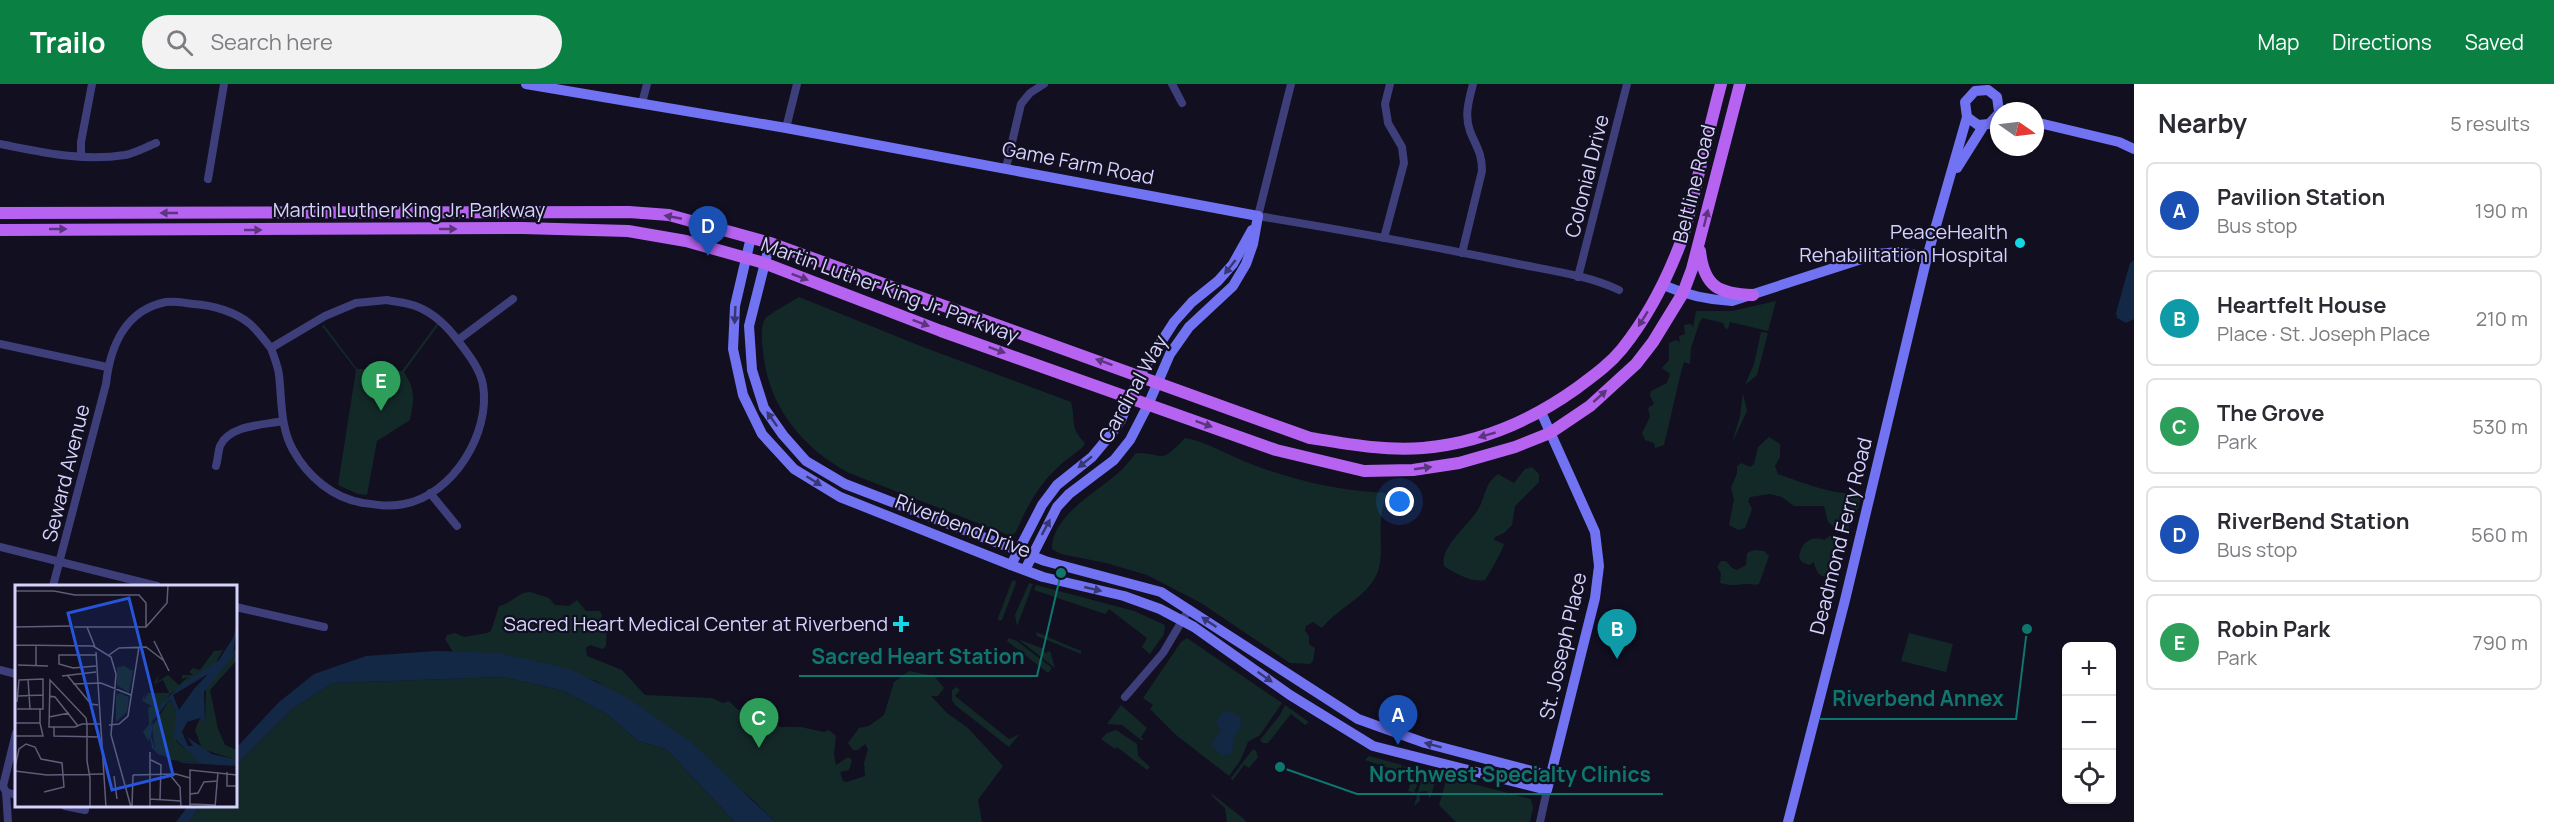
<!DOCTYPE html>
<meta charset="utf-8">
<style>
:root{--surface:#fff;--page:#f2f2f3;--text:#2b2b33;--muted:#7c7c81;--line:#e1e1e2;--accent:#0b8043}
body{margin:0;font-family:Manrope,sans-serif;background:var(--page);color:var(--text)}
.controls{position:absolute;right:18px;bottom:18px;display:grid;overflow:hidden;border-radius:9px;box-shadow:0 2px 4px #0004}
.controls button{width:54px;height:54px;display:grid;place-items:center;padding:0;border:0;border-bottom:2px solid var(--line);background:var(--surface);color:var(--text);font:30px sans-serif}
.compass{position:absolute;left:1990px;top:18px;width:54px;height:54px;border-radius:50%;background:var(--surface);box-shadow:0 2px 4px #0004;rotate:104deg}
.you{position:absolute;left:1400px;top:418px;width:21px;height:21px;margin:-15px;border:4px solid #fff;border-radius:50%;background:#1a73e8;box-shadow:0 0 0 9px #1a73e833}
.badge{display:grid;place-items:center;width:39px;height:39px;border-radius:50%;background:var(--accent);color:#fff;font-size:20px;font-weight:700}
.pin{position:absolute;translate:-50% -50px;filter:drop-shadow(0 2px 3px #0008)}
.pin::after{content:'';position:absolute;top:32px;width:21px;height:18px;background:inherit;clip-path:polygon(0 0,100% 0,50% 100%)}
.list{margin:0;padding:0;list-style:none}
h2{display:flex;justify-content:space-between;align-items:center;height:78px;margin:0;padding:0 24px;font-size:26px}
h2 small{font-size:20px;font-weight:400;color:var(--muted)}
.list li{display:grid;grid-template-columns:39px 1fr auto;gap:18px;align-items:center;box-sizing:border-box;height:96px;margin:0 12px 12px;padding:0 12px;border:2px solid var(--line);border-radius:9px}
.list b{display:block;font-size:22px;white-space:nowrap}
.list p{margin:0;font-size:20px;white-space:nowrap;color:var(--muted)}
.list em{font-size:20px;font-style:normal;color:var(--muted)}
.icon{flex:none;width:33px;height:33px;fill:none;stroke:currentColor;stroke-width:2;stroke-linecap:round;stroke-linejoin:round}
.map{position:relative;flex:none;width:2134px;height:738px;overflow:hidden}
header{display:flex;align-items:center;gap:36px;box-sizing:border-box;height:84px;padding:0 30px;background:var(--accent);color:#fff}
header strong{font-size:28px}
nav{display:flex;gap:33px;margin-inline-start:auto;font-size:21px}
.search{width:420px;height:54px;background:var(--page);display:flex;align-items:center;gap:15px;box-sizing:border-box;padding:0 21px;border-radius:33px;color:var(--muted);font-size:22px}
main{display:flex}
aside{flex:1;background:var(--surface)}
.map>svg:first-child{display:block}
.green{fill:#132928}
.water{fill:#132845}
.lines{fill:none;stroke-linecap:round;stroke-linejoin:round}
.street{stroke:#3e3e7b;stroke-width:8}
.secondary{stroke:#7273f2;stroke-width:10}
.primary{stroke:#b763f1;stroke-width:12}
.oneway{fill:#5c357e}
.oneway2{fill:#383774}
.poi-dot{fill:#14d7e5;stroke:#110f20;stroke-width:2}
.labels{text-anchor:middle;stroke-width:4.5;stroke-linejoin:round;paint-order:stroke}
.street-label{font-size:20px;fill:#d5d2fb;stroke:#110f20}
.poi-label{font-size:20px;fill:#d5d2fb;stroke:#110f20;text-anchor:end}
.inset-road{fill:none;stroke:#5f5d78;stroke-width:1.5}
.view{fill:#2655da;fill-opacity:0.15;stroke:#2655da;stroke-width:3}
.inset-edge{fill:none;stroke:#d5d2fb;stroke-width:3}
.leader{fill:none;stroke:#0f766e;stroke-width:2}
.callout-dot{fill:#0f766e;stroke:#110f20;stroke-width:2}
.callout-label{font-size:21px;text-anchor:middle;font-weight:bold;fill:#0f766e;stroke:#110f20;stroke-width:4.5;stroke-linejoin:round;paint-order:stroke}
</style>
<header>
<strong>Trailo</strong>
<div class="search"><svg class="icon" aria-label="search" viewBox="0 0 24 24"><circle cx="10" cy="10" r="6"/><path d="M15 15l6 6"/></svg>Search here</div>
<nav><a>Map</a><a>Directions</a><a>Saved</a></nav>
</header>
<main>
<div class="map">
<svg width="2134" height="738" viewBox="0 0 2134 738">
<rect width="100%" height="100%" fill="#110f20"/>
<g class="green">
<path d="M799 213 923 263 1071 318C1076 336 1069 343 1085 359L1083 363C1075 370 1065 376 1057 384 1038 402 1026 424 1016 448L1011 452 849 389C802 364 768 322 763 267 762 258 760 243 765 235 767 231 793 217 799 213Z"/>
<polygon points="1776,217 1768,247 1730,238 1728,245 1725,244 1723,239 1703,234 1700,237 1691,264 1690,280 1684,278 1682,284 1664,361 1655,364 1654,359 1645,356 1642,349 1650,333 1648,324 1654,320 1650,311 1651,307 1667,299 1670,290 1662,284 1669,276 1669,259 1676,256 1680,258 1679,252 1685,250 1684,241 1691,240 1693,243 1696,227 1732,227"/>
<path d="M438 238 440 239 404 288C416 307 414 316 410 336L377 357 367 411 358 410 338 401 356 286 322 242 324 241 357 285 402 287Z"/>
<polygon points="1761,248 1768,249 1757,291 1745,301 1754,280"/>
<polygon points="1743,309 1747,327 1732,359 1740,332"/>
<path d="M1769 353 1780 360V373L1775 382 1778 390C1804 399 1830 410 1858 410L1860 413 1859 423 1850 435 1849 447H1838L1828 438 1824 422H1794L1782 413 1770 410 1750 413 1748 417 1752 425 1745 444 1738 446 1729 441 1734 415 1731 404 1737 389V382L1741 379 1750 383 1754 380 1758 363Z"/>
<path d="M1185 354C1207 358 1226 370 1246 378 1291 396 1338 407 1386 409 1384 418 1381 428 1381 437 1379 459 1386 480 1371 500 1358 517 1336 526 1322 544L1313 538 1306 542 1305 547 1309 552V560L1315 564 1313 577 1310 580 1290 579 1201 519 1147 491 1106 479 1061 470 1052 465C1051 433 1096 408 1117 390 1124 384 1130 376 1136 369 1167 369 1158 382 1185 354Z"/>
<path d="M1532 383 1539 390V398L1515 422 1512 441 1504 449 1495 453 1494 456 1504 460C1504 464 1488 492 1485 496 1472 499 1454 489 1444 482 1439 462 1472 439 1480 422 1485 411 1486 398 1498 390L1514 399 1525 385Z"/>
<path d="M1830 452H1835L1838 474 1832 491C1820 496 1816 488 1814 478L1809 481 1802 478 1799 473C1801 459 1811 451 1824 456Z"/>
<path d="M1754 466 1764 467 1769 472 1759 500C1753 502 1751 499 1745 500 1735 501 1731 502 1720 499L1721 489 1717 483 1721 477H1726L1732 484 1737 486 1746 481 1747 469Z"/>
<polygon points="1015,496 1016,499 1002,536 999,537 998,534 1012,497"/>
<polygon points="1029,499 1033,500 1017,542 1015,531"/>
<polygon points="1036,501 1134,527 1165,541 1164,550 1150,570 1142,563 1147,554 1109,525 1105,530 1034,506"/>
<path d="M530 508 549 514 555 521 569 522 577 516 586 527H600L602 532 598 541 607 542 606 562 603 565 590 561 586 564 587 572 622 586 645 611 712 614 723 619 729 617 737 625 781 643H801L824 648 829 646 836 652 834 671 836 681 848 673 852 676 849 686 840 688 843 697 847 698 865 692 864 679 868 665 865 660 858 666H853L848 659 859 644 869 642 884 631 894 598 909 587 934 592 944 604 938 612H931L947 629 968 644 1003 682 978 716 982 738H775L752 715 654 633 594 596 453 568 445 555 447 551 455 549 464 553 487 549 491 547 499 522C512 519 517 509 530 508Z"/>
<polygon points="1036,548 1081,567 1081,570 1037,552"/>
<polygon points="1909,549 1953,560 1946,588 1901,577"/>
<polygon points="1009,554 1017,557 1052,584 1048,589 1007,557"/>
<polygon points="1187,554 1282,619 1260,651 1248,658 1240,677 1229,692 1176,651 1150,625 1153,621 1143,614 1181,558"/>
<polygon points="1018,555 1044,565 1043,567 1046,569 1050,567 1055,584"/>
<polygon points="504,593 564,607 608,631 638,657 666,665 735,738 189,738 200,722 236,722 236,681 292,625 333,599"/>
<polygon points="956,603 960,606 955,612 1009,655 1020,650 1009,663 955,621 952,616 952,606"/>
<polygon points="1121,621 1147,644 1141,653 1144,656 1141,656 1122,641 1107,640"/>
<polygon points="1285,621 1309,638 1305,641 1291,630 1268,659 1263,659 1260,656 1280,631"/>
<polygon points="1116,646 1137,660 1138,672 1150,683 1147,686 1117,663 1115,665 1101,655 1107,649"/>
<polygon points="1253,665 1256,667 1258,673 1249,684 1244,681 1232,697 1235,705 1231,694"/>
<polygon points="1369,672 1402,681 1401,688 1365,676"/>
<polygon points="1404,682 1422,687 1414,709 1408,707 1413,691 1402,688"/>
<polygon points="1424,687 1437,691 1430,715 1427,707 1419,708 1420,717 1414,722"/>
<polygon points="1447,693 1531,715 1533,724 1530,738 1456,738 1439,721"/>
<polygon points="1212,710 1244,735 1246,738 1227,738 1225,724 1211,711"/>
</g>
<g class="water">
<polygon points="2134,176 2134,235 2126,239 2117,234 2116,229 2130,179"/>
<polygon points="436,567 498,569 570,585 626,613 691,658 775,738 735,738 666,665 638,657 608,631 564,607 504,593 333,599 292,625 236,681 237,663 278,619 314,590 366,572"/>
<polygon points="1230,627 1240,633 1241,642 1234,653 1232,669 1222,672 1211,660 1221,647 1216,638 1222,629"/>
<polygon points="188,722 200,722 189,738 176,738"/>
</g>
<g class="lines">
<g class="street">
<polyline points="1172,0 1182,19"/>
<path d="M1291 0 1258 132C1342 146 1426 161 1509 178 1545 186 1585 190 1619 206"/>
<polyline points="642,19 647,0"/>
<polyline points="786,44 797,0"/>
<path d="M0 60C41 68 83 78 125 71 135 69 146 63 156 59"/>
<polyline points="81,72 81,58 92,0"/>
<polyline points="1006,84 1021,20 1030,9 1044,0"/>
<polyline points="208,95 224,0"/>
<polyline points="1384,154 1404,79 1402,63 1388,39 1385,20 1390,0"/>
<path d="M1462 169 1482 87C1482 68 1476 63 1470 47 1464 31 1469 16 1473 0"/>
<polyline points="1578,193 1627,0"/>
<path d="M387 216C397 218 409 219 418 223 435 230 448 243 459 258 469 271 480 285 483 301 491 349 453 411 404 420 390 423 377 421 363 419 333 414 308 393 293 366 280 343 282 316 279 291 278 282 274 273 271 264L325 232 356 219Z"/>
<polyline points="458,256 513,215"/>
<polyline points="0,260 107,283"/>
<path d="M216 382C218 375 218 368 220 362 229 341 264 341 283 337"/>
<polyline points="430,409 457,442"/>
<polyline points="0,463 157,502"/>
<path d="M53 502 106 300C110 263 125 226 166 218 175 217 185 219 194 220 212 221 236 228 250 240 258 247 264 256 271 264"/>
<polyline points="236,523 324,543"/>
<polyline points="0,586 16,590"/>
<polyline points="1125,613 1163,569 1189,525"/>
<polyline points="6,708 16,711"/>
<polyline points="65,722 85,726"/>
<polyline points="8,738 6,708 3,702 16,649"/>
<polyline points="1540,738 1547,706"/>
</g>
<g class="secondary">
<polyline points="526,0 786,44 1258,132"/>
<polyline points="1999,29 1989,40 1978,41 1967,33 1965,18 1975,7 1988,6 1997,13 1999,27"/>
<polyline points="2035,38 2119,58 2134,65"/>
<polyline points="1957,84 1984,41"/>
<polyline points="751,153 735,222 733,265 743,311 762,350 794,385 840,413 1011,481 1043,493 1124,512 1160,525 1194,543 1290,611 1373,662 1547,706 1595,514 1599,482 1595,448 1541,328"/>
<polyline points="770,159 749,242 752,286 764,324 783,351 806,377 845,400 1045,477 1161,508 1358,635 1425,659 1551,692"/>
<path d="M1663 201C1686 211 1707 216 1732 217L1877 170 1898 168 1927 173"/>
<polyline points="1011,481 1042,421 1057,401 1092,373 1112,349 1121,336 1140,291 1174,238 1192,218 1218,197 1233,180 1252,146"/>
<polyline points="1025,486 1057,423 1069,410 1114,376 1130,356 1148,321 1170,270 1189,243 1233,202 1246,180 1253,160 1258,132"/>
<polyline points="1788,738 1845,516 1927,173 1967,33"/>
</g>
<g class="primary">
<path d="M0 129 629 128 669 131 770 159 1310 354C1347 360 1385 367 1423 364 1480 359 1531 337 1577 304 1593 292 1609 281 1622 265 1646 235 1665 199 1679 163 1687 143 1691 122 1696 101 1704 68 1712 34 1721 0"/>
<polyline points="0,146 522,144 628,147 686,157 764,179 941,247 1276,366 1364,387 1413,386 1459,379 1515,363 1550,349 1590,322 1636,280 1653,258 1683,209 1692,185 1740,0"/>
<path d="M1700 167C1704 203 1719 210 1753 211"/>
</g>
</g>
<defs><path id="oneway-solid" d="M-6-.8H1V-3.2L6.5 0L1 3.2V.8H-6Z" transform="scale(1.5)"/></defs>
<g class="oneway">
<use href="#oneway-solid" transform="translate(169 129) rotate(180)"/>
<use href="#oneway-solid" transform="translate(673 133) rotate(-169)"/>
<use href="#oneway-solid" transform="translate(1706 134) rotate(-76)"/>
<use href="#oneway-solid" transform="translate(58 145)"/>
<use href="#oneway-solid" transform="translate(448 145)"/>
<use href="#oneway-solid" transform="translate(253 146)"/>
<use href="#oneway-solid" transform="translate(800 193) rotate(21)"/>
<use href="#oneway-solid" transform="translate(1643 235) rotate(122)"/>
<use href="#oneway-solid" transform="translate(921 239) rotate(21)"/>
<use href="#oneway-solid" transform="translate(997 266) rotate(20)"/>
<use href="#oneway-solid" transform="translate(1104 278) rotate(-160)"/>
<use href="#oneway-solid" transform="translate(1600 312) rotate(-42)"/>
<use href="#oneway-solid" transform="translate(1204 340) rotate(20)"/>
<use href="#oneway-solid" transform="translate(1487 351) rotate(164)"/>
<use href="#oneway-solid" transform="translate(1423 384) rotate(-8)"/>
</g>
<g class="oneway2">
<use href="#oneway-solid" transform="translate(1230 183) rotate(128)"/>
<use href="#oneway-solid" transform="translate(735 231) rotate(93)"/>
<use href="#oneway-solid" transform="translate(772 335) rotate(-125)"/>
<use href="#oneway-solid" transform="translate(1085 378) rotate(141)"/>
<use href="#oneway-solid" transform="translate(814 397) rotate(32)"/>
<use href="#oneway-solid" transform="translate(1046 443) rotate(-62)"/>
<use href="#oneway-solid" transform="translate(1093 505) rotate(13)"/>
<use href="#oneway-solid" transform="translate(1209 538) rotate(-146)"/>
<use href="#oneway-solid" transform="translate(1265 593) rotate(35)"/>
<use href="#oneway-solid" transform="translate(1433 661) rotate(-165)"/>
</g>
<g class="poi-dot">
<circle cx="2020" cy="159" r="6"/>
<path d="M898 531h6v6h6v6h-6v6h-6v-6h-6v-6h6z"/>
</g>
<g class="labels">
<g class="street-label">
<text transform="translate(1078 79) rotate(11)" y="7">Game Farm Road</text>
<text transform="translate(1587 92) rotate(-76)" y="7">Colonial Drive</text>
<text transform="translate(1694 100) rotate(-76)" y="7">Beltline Road</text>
<text x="409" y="133">Martin Luther King Jr. Parkway</text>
<text transform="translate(890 206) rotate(20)" y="7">Martin Luther King Jr. Parkway</text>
<text transform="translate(1133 305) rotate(-61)" y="7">Cardinal Way</text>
<text transform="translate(66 389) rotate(-76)" y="7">Seward Avenue</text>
<text transform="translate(963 442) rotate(21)" y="7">Riverbend Drive</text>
<text transform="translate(1841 452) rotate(-76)" y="7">Deadmond Ferry Road</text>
<text transform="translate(1563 562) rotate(-77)" y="7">St. Joseph Place</text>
</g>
<g class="poi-label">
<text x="2008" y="155">PeaceHealth<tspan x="2008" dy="23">Rehabilitation Hospital</tspan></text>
<text x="888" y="547">Sacred Heart Medical Center at Riverbend</text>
</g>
</g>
<g transform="translate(15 501)">
<rect width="222" height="222" fill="#110f20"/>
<path d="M222 62V75L195 105 203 144 210 160 222 165 221 175 187 164 180 145 185 133 190 138 191 104ZM208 65 200 79 155 109 137 136 134 157 128 147 134 139 133 123 137 121 127 116 130 107 129 115 133 108H154L148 95 139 99 144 88 142 97 153 90 164 100 173 92 167 94V90H178L174 87 178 83 185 85 199 66ZM109 81 118 86 114 108 102 100V82ZM105 108 114 112 112 127 101 137V110ZM155 114 161 126V156L186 178 157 175 140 165 137 142Z" fill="#132928"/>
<path d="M222 38 218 71 189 107 190 138 185 133 172 137 167 147 173 161H178L172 152 197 169 222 175V181L168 178 143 169 137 163 134 146 145 120 167 99 204 75 218 53ZM193 89 179 104 164 125 158 110ZM155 114 161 126 159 153 185 178 157 175 140 165 136 151 138 136Z" fill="#132845" fill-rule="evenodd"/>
<path class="inset-road" d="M0 6H39M39 6 60 10H124L131 18V42M0 42 57 41M59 42H131L152 18 153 0M72 42 80 62M0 51V122M139 56 154 86M0 60 78 61 96 72 101 89 96 150 116 222M81 67 91 222M81 70H44V79L58 83 81 81M94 70 104 63 131 62 148 75M3 80 33 81M21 80V61M52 90 76 119 83 120M47 91 81 87M13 94 15 124M58 99 86 98 116 110M3 111 28 110M34 111 40 112 63 141M2 124H28V94L4 95 2 117M34 132 54 128M0 138H25V124M94 140 104 139 113 131 124 62M39 142V151L85 152M0 151H28L25 138M136 175 146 180 145 214M0 182 4 164 11 159 20 162 26 174 47 178 49 202 29 207M0 186 32 190 88 189M212 187V201H222M118 190 161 189 175 193M155 190 165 202 166 222M99 191 102 214M175 209 183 208 189 197 203 196M135 214 166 216M175 219 200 220M75 222V193L72 176V139L71 133 35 95 34 142H60L67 139H85M117 222 118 190M135 222V167M175 222V185L222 190M200 222 203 187"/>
<path class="view" d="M114 13 158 190 97 205 53 28Z"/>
<rect width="222" height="222" class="inset-edge"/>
</g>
<path class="leader" d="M1061 489L1037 592H799M2027 545L2016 635H1820M1280 683L1357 710H1663"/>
<g class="callout-dot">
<circle cx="1061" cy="489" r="6"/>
<circle cx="2027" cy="545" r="6"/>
<circle cx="1280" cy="683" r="6"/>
</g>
<g class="callout-label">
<text x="918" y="580">Sacred Heart Station</text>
<text x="1918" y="622">Riverbend Annex</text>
<text x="1510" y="698">Northwest Specialty Clinics</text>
</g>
</svg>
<div class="controls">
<button>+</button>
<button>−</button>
<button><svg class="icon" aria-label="locate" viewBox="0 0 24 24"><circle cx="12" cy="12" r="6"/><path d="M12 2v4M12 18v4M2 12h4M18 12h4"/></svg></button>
</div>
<svg class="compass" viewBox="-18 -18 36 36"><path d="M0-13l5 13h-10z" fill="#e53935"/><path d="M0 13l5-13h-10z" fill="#7c7c81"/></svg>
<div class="you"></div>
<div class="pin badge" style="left:1398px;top:661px;background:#1a4fb4">A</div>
<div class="pin badge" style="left:1617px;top:575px;background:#0f9aa8">B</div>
<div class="pin badge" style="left:759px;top:664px;background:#2e9e5b">C</div>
<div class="pin badge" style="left:708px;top:172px;background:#1a4fb4">D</div>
<div class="pin badge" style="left:381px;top:327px;background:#2e9e5b">E</div>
</div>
<aside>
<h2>Nearby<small>5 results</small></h2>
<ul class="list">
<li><span class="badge" style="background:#1a4fb4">A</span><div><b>Pavilion Station</b><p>Bus stop</p></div><em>190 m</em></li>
<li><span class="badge" style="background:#0f9aa8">B</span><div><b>Heartfelt House</b><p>Place · St. Joseph Place</p></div><em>210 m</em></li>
<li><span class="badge" style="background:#2e9e5b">C</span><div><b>The Grove</b><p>Park</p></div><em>530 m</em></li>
<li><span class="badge" style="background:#1a4fb4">D</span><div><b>RiverBend Station</b><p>Bus stop</p></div><em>560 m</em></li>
<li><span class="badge" style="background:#2e9e5b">E</span><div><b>Robin Park</b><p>Park</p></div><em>790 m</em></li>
</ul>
</aside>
</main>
